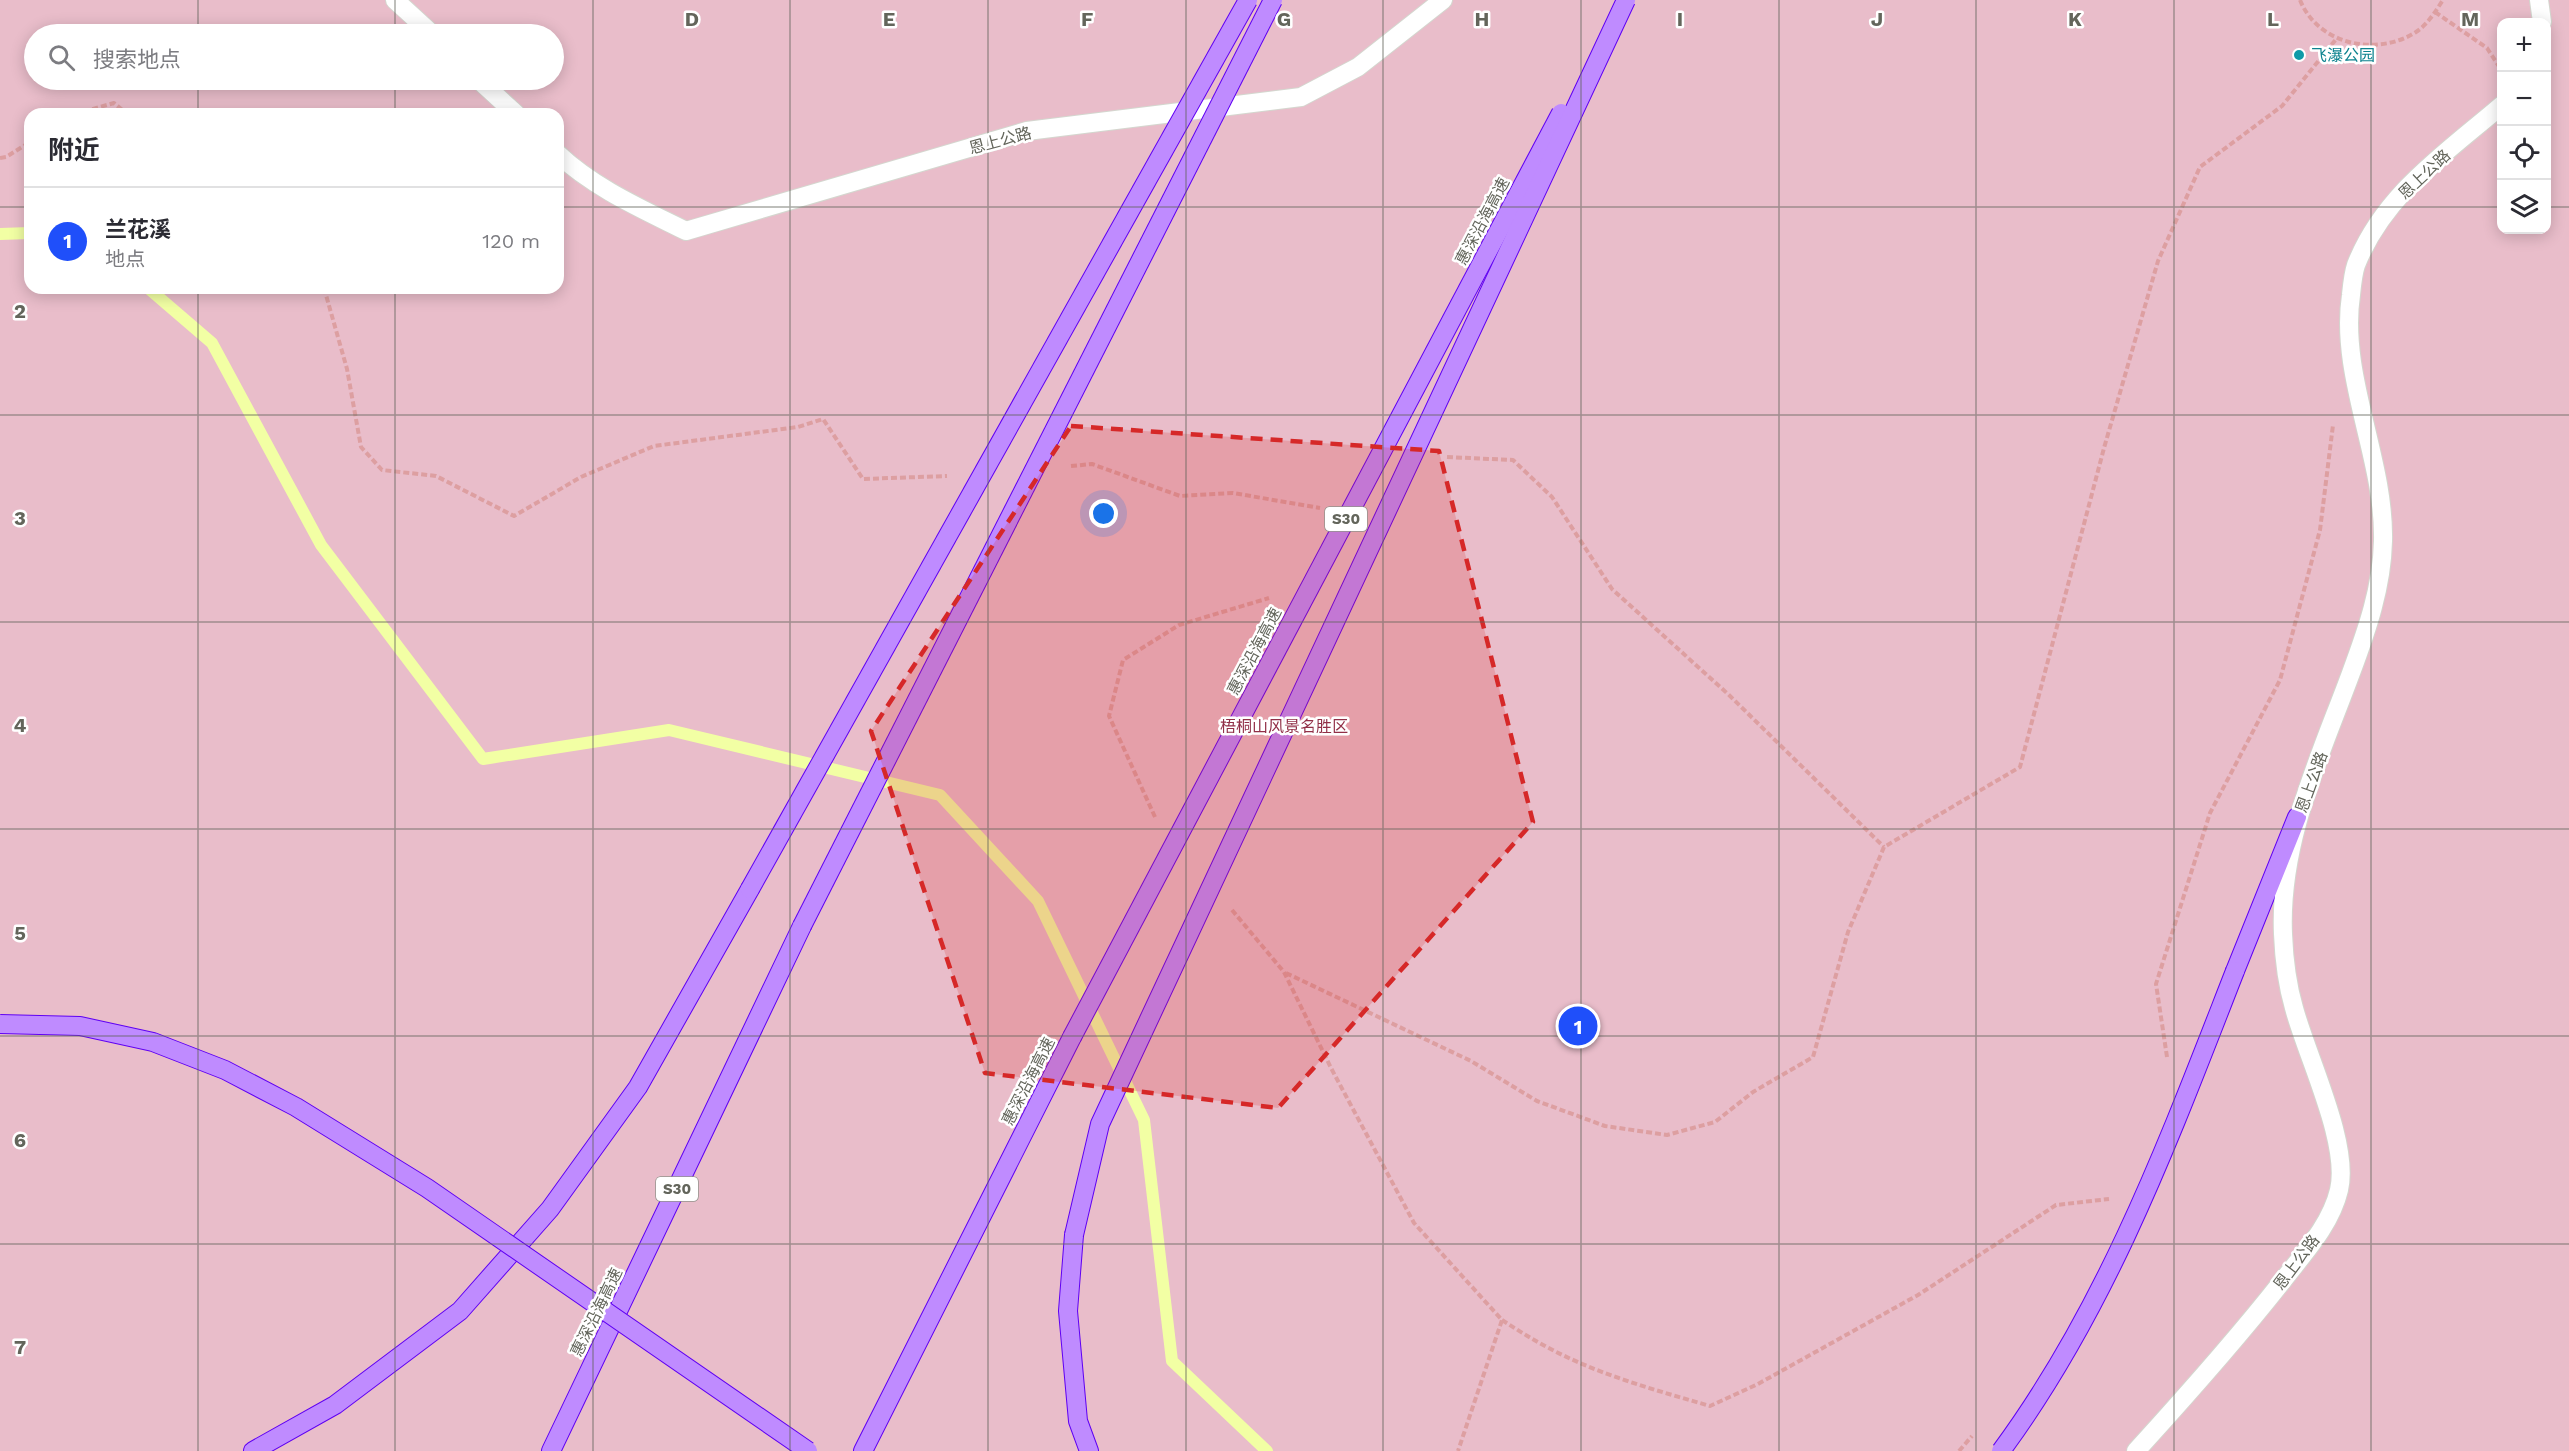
<!DOCTYPE html>
<html lang="zh">
<meta charset="utf-8">
<style>
:root{--surface:#fff;--page:#f2f2f3;--text:#2b2b33;--muted:#7c7c81;--line:#e1e1e2;--accent:#1f4ffa}
body{margin:0;font-family:"Work Sans","Noto Sans SC",sans-serif;background:var(--page);color:var(--text)}
.controls{position:absolute;right:18px;top:18px;display:grid;overflow:hidden;border-radius:12px;box-shadow:0 3px 15px #0003}
.controls button{width:54px;height:54px;display:grid;place-items:center;padding:0;border:0;border-bottom:2px solid var(--line);background:var(--surface);color:var(--text);font:30px sans-serif}
.you{position:absolute;left:1104px;top:514px;width:21px;height:21px;margin:-15px;border:4px solid #fff;border-radius:50%;background:#1a73e8;box-shadow:0 0 0 9px #1a73e833}
.badge{display:grid;place-items:center;width:39px;height:39px;border-radius:50%;background:var(--accent);color:#fff;font-size:20px;font-weight:700}
.pin{position:absolute;translate:-50% -50%;border:3px solid #fff;box-shadow:0 2px 6px #0006}
.list{margin:0;padding:0;list-style:none}
h2{display:flex;justify-content:space-between;align-items:center;height:78px;margin:0;padding:0 24px;font-size:26px}
h2 small{font-size:20px;font-weight:400;color:var(--muted)}
.list li{display:grid;grid-template-columns:39px 1fr auto;gap:18px;align-items:center;box-sizing:border-box;height:108px;padding:0 24px;border-top:2px solid var(--line)}
.list b{display:block;font-size:22px;white-space:nowrap}
.list p{margin:0;font-size:20px;white-space:nowrap;color:var(--muted)}
.list em{font-size:20px;font-style:normal;color:var(--muted)}
.icon{flex:none;width:33px;height:33px;fill:none;stroke:currentColor;stroke-width:2;stroke-linecap:round;stroke-linejoin:round}
.map{position:relative;flex:none;width:2569px;height:1451px;overflow:hidden}
.search{position:absolute;background:var(--surface);box-shadow:0 3px 15px #0003;left:24px;top:24px;width:540px;height:66px;display:flex;align-items:center;gap:15px;box-sizing:border-box;padding:0 21px;border-radius:33px;color:var(--muted);font-size:22px}
.panel{position:absolute;background:var(--surface);box-shadow:0 3px 15px #0003;left:24px;top:108px;width:540px;height:186px;border-radius:18px}
.map>svg:first-child{display:block}
.green{fill:#e9bdca;fill-rule:evenodd}
.lines{fill:none;stroke-linecap:round;stroke-linejoin:round}
.stream{stroke:#f2ffa4;stroke-width:12}
.tertiary-casing{stroke:#d4d7cf;stroke-width:20}
.motorway-casing{stroke:#5f00f3;stroke-width:20}
.path{stroke:#dd9fa1;stroke-width:4;stroke-dasharray:6 3;stroke-linecap:butt}
.tertiary{stroke:#fff;stroke-width:18}
.motorway{stroke:#bf8bff;stroke-width:18}
.motorway-bridge-casing{stroke:#5f00f3;stroke-width:20;stroke-linecap:butt}
.motorway-bridge{stroke:#bf8bff;stroke-width:18}
.marked{fill:#d62828;fill-opacity:0.2;stroke:#d62828;stroke-width:4.5;stroke-dasharray:12 8;stroke-linejoin:round}
.grid{fill:none;stroke:#63655b;stroke-width:1.5;stroke-opacity:0.55}
.culture-dot{fill:#0f9aa8;stroke:#fff;stroke-width:2}
.labels{text-anchor:middle;stroke-width:5;stroke-linejoin:round;paint-order:stroke}
.shield{fill:#fff;stroke:#92938c;stroke-width:1.5}
.shield-label{font-size:15px;font-weight:bold;fill:#63655b}
.culture-label{font-size:16px;fill:#0d838f;stroke:#fff;text-anchor:start}
.street-label{font-size:16px;fill:#63655b;stroke:#fff}
.park-label{font-size:16px;fill:#912f47;stroke:#fff}
.grid-label{font-size:20px;text-anchor:middle;font-weight:bold;fill:#63655b;stroke:#fff;stroke-width:5;stroke-linejoin:round;paint-order:stroke}
</style>
<div class="map">
<svg width="2569" height="1451" viewBox="0 0 2569 1451">
<rect width="100%" height="100%" fill="#e9e3ef"/>
<path class="green" d="M0 0H2569V1451H0ZM2502 22H2546V230H2502ZM34 34H554V80H34ZM30 114H558V288H30Z"/>
<g class="lines">
<g class="stream">
<polyline points="0,234 30,233"/>
<polyline points="148,288 212,343 321,545 483,759 669,730 940,795 1038,901 1144,1120 1172,1361 1267,1451"/>
</g>
<defs>
<g id="tertiary">
<polyline points="395,0 432,34"/>
<polyline points="2539,0 2542,22"/>
<polyline points="479,80 516,114"/>
<path d="M558 154C594 188 642 209 686 231L1027 131 1301 97 1358 67 1443 0"/>
<path d="M2136 1451C2187 1395 2237 1339 2284 1279 2305 1252 2331 1224 2339 1190 2350 1143 2307 1057 2294 1008 2287 984 2284 959 2283 934 2279 842 2320 757 2351 673 2367 630 2382 587 2383 541 2385 459 2339 376 2351 295 2352 285 2353 274 2356 265 2384 194 2446 153 2502 105"/>
</g>
<g id="motorway">
<polyline points="2235,971 2297,817"/>
<polyline points="1074,1235 1068,1311 1078,1421 1089,1451"/>
<polyline points="253,1451 335,1405 460,1311 550,1209 638,1087 750,889"/>
<polyline points="551,1451 802,926"/>
<polyline points="863,1451 1072,1037"/>
</g>
</defs>
<use href="#tertiary" class="tertiary-casing"/>
<use href="#motorway" class="motorway-casing"/>
<g class="path">
<path d="M2300 0C2318 45 2377 57 2416 32 2428 24 2435 12 2443 0"/>
<polyline points="2435,12 2487,48 2502,71"/>
<polyline points="75,114 114,103 127,114"/>
<polyline points="0,158 6,157 30,142"/>
<polyline points="324,288 347,369 361,447 382,470 436,476 514,516 581,477 654,446 798,427 823,419 863,479 947,476"/>
<polyline points="1447,457 1513,460 1552,497 1612,589 1729,695 1884,847"/>
<polyline points="1071,466 1092,464 1180,496 1233,493 1320,508"/>
<polyline points="1155,817 1109,716 1123,660 1179,625 1269,598"/>
<polyline points="1232,910 1284,972 1331,1068 1414,1223 1502,1320 1458,1451"/>
<polyline points="1286,973 1471,1061 1537,1101 1605,1126 1667,1135 1715,1122 1753,1092 1813,1057 1848,932 1884,847 2020,767 2104,448 2158,261 2200,167 2282,106 2337,38"/>
<polyline points="2167,1057 2156,984 2210,813 2280,680 2320,530 2333,425"/>
<path d="M1502 1320C1516 1329 1530 1338 1545 1346 1596 1374 1655 1390 1710 1406L1758 1384 1918 1295 2056 1205 2109 1199"/>
<polyline points="1959,1451 1972,1436"/>
</g>
<use href="#tertiary" class="tertiary"/>
<use href="#motorway" class="motorway"/>
<defs>
<g id="motorway-bridge">
<polyline points="750,889 1248,0"/>
<polyline points="802,926 1273,0"/>
<polyline points="0,1024 80,1026 153,1042 225,1070 296,1107 427,1188 808,1451"/>
<polyline points="1072,1037 1561,113"/>
<polyline points="1074,1235 1100,1124 1626,0"/>
<path d="M2001 1451C2108 1306 2170 1137 2235 971"/>
</g>
</defs>
<use href="#motorway-bridge" class="motorway-bridge-casing"/>
<use href="#motorway-bridge" class="motorway-bridge"/>
</g>
<path class="marked" d="M1071 426 1439 451 1533 822 1278 1108 985 1073 871 731Z"/>
<path class="grid" d="M198 0V34M395 0V34M593 0V1451M790 0V1451M988 0V1451M1186 0V1451M1383 0V1451M1581 0V1451M1779 0V1451M1976 0V1451M2174 0V1451M2371 0V1451M198 80V114M395 80V114M0 207H30M558 207H2502M2546 207H2569M198 288V1451M395 288V1451M0 415H2569M0 622H2569M0 829H2569M0 1036H2569M0 1244H2569"/>
<circle class="culture-dot" cx="2299" cy="55" r="6"/>
<g class="labels">
<g class="shield">
<rect x="1325" y="507" width="42" height="24" rx="4.5"/>
<rect x="656" y="1177" width="42" height="24" rx="4.5"/>
</g>
<g class="shield-label">
<text x="1346" y="524">S30</text>
<text x="677" y="1194">S30</text>
</g>
<g class="culture-label">
<text x="2311" y="61">飞瀑公园</text>
</g>
<g class="street-label">
<text transform="translate(1000 140) rotate(-15)" y="6">恩上公路</text>
<text transform="translate(2424 174) rotate(-43)" y="6">恩上公路</text>
<text transform="translate(1482 221) rotate(-62)" y="6">惠深沿海高速</text>
<text transform="translate(1254 651) rotate(-62)" y="6">惠深沿海高速</text>
<text transform="translate(2311 782) rotate(-70)" y="6">恩上公路</text>
<text transform="translate(1028 1081) rotate(-63)" y="6">惠深沿海高速</text>
<text transform="translate(2296 1262) rotate(-53)" y="6">恩上公路</text>
<text transform="translate(596 1312) rotate(-64)" y="6">惠深沿海高速</text>
</g>
<g class="park-label">
<text x="1284" y="732">梧桐山风景名胜区</text>
</g>
</g>
<g class="grid-label">
<text x="692" y="26">D</text>
<text x="889" y="26">E</text>
<text x="1087" y="26">F</text>
<text x="1284" y="26">G</text>
<text x="1482" y="26">H</text>
<text x="1680" y="26">I</text>
<text x="1877" y="26">J</text>
<text x="2075" y="26">K</text>
<text x="2273" y="26">L</text>
<text x="2470" y="26">M</text>
<text x="20" y="318">2</text>
<text x="20" y="525">3</text>
<text x="20" y="732">4</text>
<text x="20" y="940">5</text>
<text x="20" y="1147">6</text>
<text x="20" y="1354">7</text>
</g>
</svg>
<div class="controls">
<button>+</button>
<button>−</button>
<button><svg class="icon" aria-label="locate" viewBox="0 0 24 24"><circle cx="12" cy="12" r="6"/><path d="M12 2v4M12 18v4M2 12h4M18 12h4"/></svg></button>
<button><svg class="icon" aria-label="layers" viewBox="0 0 24 24"><path d="M12 4l9 5-9 5-9-5zM3 14l9 5 9-5"/></svg></button>
</div>
<div class="you"></div>
<div class="pin badge" style="left:1578px;top:1026px">1</div>
<div class="search"><svg class="icon" aria-label="search" viewBox="0 0 24 24"><circle cx="10" cy="10" r="6"/><path d="M15 15l6 6"/></svg>搜索地点</div>
<section class="panel">
<h2>附近<small></small></h2>
<ul class="list">
<li><span class="badge">1</span><div><b>兰花溪</b><p>地点</p></div><em>120 m</em></li>
</ul>
</section>
</div>
